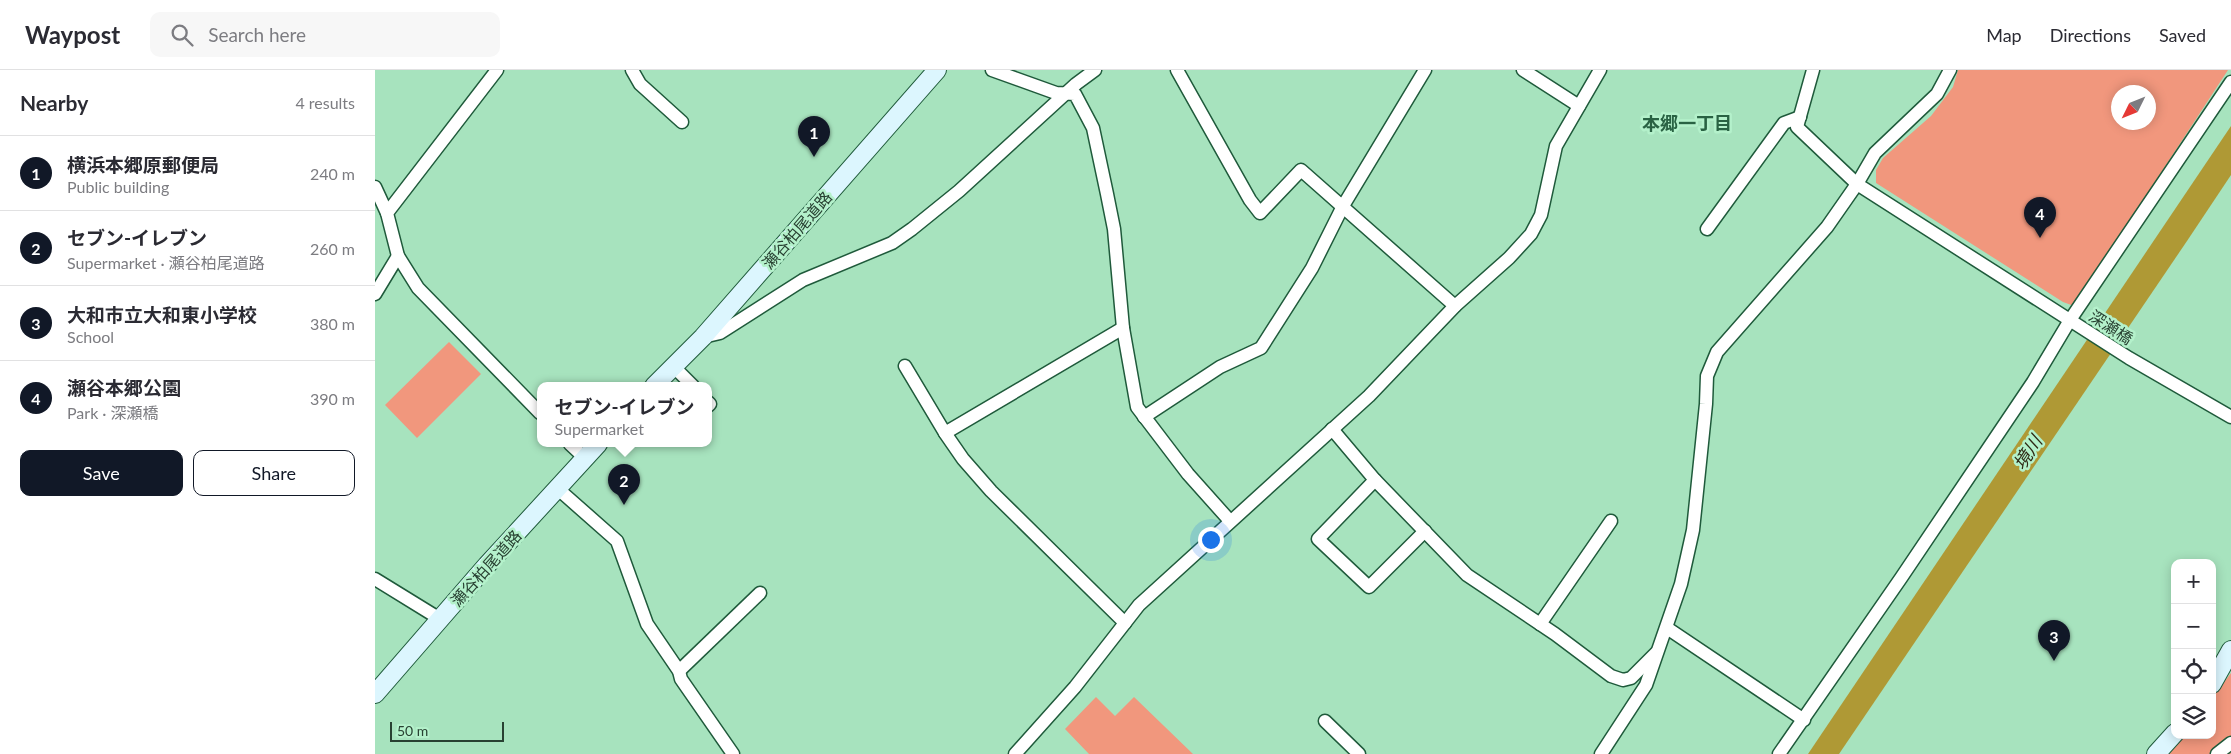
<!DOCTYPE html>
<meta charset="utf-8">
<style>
:root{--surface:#fff;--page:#f7f7f7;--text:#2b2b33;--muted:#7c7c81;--line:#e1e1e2;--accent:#111827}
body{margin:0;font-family:Lato,"Noto Sans JP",sans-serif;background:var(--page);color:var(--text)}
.controls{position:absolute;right:15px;bottom:15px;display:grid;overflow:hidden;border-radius:10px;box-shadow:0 2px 12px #0003}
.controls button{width:45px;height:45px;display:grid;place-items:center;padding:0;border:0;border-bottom:1px solid var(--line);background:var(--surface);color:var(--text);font:25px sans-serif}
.compass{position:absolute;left:1736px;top:15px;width:45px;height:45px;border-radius:50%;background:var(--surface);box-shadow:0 2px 12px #0003;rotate:227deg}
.scale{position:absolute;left:15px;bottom:12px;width:114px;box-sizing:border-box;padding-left:5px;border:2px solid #284132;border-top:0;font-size:14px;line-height:18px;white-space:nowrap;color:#284132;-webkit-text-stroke:4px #b4f1cb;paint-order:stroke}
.you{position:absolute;left:835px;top:469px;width:18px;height:18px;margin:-12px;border:4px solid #fff;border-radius:50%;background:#1a73e8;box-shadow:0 0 0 8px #1a73e833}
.badge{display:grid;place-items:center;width:32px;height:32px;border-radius:50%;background:var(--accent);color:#fff;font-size:16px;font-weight:700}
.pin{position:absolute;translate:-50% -41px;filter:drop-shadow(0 1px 2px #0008)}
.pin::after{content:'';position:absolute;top:26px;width:18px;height:15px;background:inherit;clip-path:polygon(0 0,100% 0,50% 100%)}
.popup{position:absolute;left:162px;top:312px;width:175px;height:65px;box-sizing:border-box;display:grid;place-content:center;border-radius:10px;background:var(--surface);filter:drop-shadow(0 1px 4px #0005);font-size:16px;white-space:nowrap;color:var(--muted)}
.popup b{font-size:19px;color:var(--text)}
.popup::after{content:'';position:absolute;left:50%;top:100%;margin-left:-10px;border:10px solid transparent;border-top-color:var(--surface)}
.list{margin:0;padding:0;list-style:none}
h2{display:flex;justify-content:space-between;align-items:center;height:65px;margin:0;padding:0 20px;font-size:21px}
h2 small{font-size:16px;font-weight:400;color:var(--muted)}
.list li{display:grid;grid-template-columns:32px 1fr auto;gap:15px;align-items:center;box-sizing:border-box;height:75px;padding:0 20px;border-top:1px solid var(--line)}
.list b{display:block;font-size:19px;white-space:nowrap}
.list p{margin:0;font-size:16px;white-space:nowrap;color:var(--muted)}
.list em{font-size:16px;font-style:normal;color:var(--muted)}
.actions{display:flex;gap:10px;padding:15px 20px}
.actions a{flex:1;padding:11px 0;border:1px solid var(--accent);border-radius:10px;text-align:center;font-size:18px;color:var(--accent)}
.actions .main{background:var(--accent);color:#fff}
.icon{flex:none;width:28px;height:28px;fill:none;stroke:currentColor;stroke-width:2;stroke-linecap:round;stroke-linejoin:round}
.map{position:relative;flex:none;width:1856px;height:684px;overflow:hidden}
header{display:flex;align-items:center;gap:30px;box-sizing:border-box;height:70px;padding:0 25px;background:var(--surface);border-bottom:1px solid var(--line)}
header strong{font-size:24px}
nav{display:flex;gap:28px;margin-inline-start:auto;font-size:18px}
.search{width:350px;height:45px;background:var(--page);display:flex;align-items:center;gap:12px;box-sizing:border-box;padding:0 18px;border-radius:10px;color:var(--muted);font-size:19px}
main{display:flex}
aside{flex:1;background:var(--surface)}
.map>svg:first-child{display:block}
.green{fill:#f1977d;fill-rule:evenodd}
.water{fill:#af9935}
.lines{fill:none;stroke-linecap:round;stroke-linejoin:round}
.street-casing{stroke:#1f5a3b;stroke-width:15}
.secondary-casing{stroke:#1f5a3b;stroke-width:20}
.street{stroke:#fff;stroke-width:12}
.secondary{stroke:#dcf6fe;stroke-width:18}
.labels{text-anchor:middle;stroke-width:5;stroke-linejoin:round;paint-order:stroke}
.street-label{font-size:16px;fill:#284132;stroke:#b4f1cb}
.neighbourhood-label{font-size:18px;font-weight:bold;fill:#296243;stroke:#b4f1cb}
.water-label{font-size:18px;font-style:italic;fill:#2e2914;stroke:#b4f1cb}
</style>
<header>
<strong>Waypost</strong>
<div class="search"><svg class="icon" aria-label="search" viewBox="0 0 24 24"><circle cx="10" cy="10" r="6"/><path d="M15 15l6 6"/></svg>Search here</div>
<nav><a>Map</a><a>Directions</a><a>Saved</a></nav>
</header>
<main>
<aside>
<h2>Nearby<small>4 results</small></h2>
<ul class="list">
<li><span class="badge">1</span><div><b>横浜本郷原郵便局</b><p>Public building</p></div><em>240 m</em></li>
<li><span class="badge">2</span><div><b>セブン-イレブン</b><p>Supermarket · 瀬谷柏尾道路</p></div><em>260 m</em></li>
<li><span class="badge">3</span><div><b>大和市立大和東小学校</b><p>School</p></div><em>380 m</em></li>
<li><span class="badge">4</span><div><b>瀬谷本郷公園</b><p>Park · 深瀬橋</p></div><em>390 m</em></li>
</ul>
<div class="actions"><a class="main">Save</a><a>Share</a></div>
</aside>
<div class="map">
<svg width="1856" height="684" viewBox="0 0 1856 684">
<rect width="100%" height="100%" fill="#a7e3be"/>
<g class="green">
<path d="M1583 0H1853L1699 236 1688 232 1501 113V100L1508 88 1556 46 1578 17ZM1744 22H1774V52H1744Z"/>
<polygon points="74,272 106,304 42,368 10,335"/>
<polygon points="1856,603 1856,684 1794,684 1810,665 1837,665 1837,628"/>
<polygon points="721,627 740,646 759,627 818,684 714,684 690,659"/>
</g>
<polygon class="water" points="1856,56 1856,105 1812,171 1464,684 1433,684"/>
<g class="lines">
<defs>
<g id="street">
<polyline points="122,0 12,143 23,186 43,218 165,343"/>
<polyline points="257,0 265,14 307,52"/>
<polyline points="617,0 681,23 700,24 718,58 732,124 739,159 748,258 762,337 813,404 855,451"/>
<polyline points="802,0 875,130 885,143 926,100 1080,236"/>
<polyline points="1148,0 1204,36"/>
<polyline points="1575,0 1562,24 1500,83 1482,114 1754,288 1856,347"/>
<polyline points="0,117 12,143"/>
<polyline points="1332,159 1409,53 1425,47"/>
<polyline points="0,224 23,186"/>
<polyline points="328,267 345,263 428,210 517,173 537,159 584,121 701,14 720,0"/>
<polyline points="530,296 570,363 748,258"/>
<polyline points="299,297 318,316"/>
<polyline points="333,332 335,334 333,336"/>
<polyline points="769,347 845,297 886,278 937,198 968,136 1050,0"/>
<polyline points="957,359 1000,410 1092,505 1180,564 1236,606 1248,610 1256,608 1281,583"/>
<polyline points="570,363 588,389 616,421 750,553"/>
<polyline points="195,374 210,388"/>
<polyline points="1000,410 943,469 994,517 1050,461"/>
<polyline points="182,418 242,471 272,554 304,601 306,609 358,684"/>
<polyline points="0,509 65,549"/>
<polyline points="1165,554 1236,451"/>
<polyline points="1292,558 1429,650"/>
<polyline points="304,601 385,523"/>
<polyline points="950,651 984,684"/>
<polyline points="640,684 700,617 764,535 994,326 1080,236 1134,188 1156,164 1166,145 1181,76 1225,0"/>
<polyline points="1226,684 1271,615 1306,514 1318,460 1331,334 1332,306 1342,282 1452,157 1482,114 1422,57 1438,0"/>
<polyline points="1404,684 1526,508 1658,312 1695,250 1856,12"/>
<polyline points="1842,684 1856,673"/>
</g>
<g id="secondary">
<polyline points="279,316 328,267 562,0"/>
<polyline points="1837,614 1856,580"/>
<polyline points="0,624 112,495 223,374"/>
<polyline points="1781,684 1800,663"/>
</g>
</defs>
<use href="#street" class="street-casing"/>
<use href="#secondary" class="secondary-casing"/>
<use href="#street" class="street"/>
<use href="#secondary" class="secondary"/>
</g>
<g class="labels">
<g class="street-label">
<text transform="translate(422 160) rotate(-49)" y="6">瀬谷柏尾道路</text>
<text transform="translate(1736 257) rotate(33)" y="6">深瀬橋</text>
<text transform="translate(111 498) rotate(-48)" y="6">瀬谷柏尾道路</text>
</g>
<g class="neighbourhood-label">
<text x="1312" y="60">本郷一丁目</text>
</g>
<g class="water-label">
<text transform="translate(1653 383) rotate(-57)" y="6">境川</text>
</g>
</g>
</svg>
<div class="controls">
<button>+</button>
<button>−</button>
<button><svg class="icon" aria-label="locate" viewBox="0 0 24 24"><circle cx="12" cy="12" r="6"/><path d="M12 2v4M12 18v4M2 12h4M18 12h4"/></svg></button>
<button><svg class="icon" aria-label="layers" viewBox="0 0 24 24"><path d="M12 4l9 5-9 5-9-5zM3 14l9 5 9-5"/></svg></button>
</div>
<svg class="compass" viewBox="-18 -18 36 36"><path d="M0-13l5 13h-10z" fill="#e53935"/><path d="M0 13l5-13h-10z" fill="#7c7c81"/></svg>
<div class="scale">50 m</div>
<div class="you"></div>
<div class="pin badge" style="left:439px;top:87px">1</div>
<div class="pin badge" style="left:249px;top:435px">2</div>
<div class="popup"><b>セブン-イレブン</b>Supermarket</div>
<div class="pin badge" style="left:1679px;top:591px">3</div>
<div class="pin badge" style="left:1665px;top:168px">4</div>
</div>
</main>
